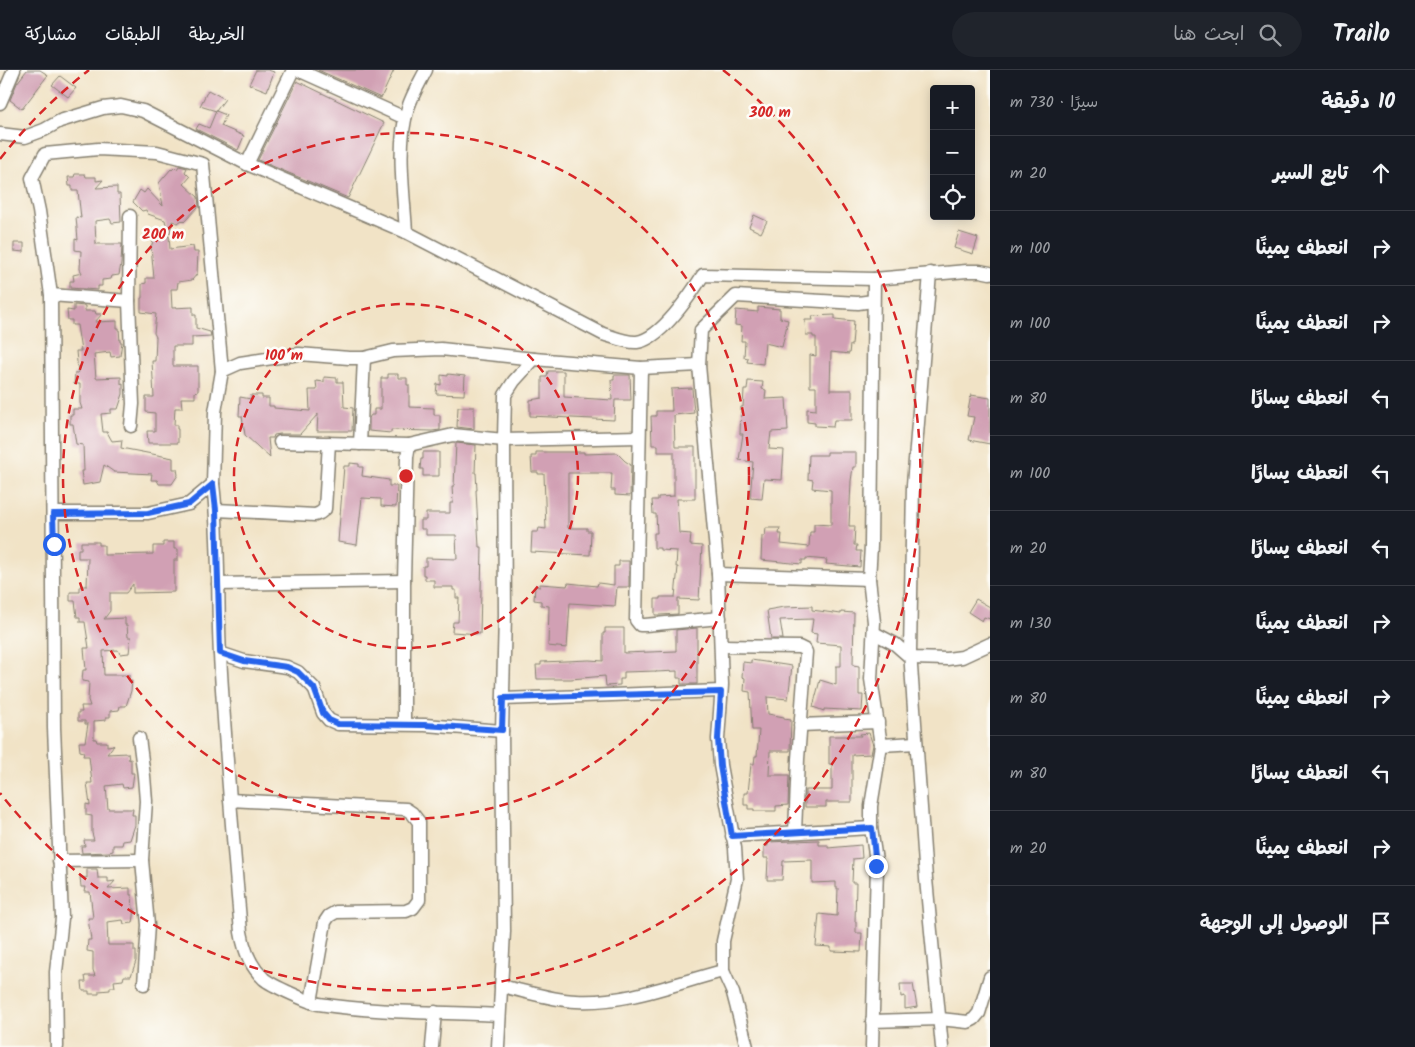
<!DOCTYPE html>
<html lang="ar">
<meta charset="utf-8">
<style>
:root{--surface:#171b24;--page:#20242c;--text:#f1f3f6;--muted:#9ea1a6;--line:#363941}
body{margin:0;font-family:Kalam,"Playpen Sans Arabic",sans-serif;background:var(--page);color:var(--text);direction:rtl}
.controls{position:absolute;right:15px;top:15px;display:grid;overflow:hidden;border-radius:5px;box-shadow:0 2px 12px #0003}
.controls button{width:45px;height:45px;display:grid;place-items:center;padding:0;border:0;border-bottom:1px solid var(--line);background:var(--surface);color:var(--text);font:25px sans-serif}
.stop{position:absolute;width:15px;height:15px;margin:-11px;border:4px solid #2563eb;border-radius:50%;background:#fff}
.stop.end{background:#2563eb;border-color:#fff;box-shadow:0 1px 5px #0008}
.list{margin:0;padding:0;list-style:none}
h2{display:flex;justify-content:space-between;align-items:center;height:65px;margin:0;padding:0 20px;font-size:21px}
h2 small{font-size:16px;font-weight:400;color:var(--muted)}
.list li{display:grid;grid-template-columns:32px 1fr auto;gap:15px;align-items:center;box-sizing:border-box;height:75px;padding:0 20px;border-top:1px solid var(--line)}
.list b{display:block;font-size:19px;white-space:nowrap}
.list em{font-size:16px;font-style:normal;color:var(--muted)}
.icon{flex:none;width:28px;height:28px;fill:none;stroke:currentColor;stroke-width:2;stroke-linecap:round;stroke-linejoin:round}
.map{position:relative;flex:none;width:990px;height:977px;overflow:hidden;direction:ltr}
header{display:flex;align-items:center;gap:30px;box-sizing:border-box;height:70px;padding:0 25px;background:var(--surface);border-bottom:1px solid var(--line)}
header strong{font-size:24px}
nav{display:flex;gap:28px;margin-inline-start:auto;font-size:18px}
.search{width:350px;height:45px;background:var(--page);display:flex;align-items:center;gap:12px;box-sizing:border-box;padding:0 18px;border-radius:28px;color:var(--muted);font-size:19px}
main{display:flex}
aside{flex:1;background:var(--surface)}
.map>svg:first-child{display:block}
.building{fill:#d1a0b4}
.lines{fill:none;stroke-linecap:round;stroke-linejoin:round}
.minor-casing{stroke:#868071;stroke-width:15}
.minor{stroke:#fff;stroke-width:12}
.route{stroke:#2563eb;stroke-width:6}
.ring{fill:none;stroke:#d62828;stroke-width:2.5;stroke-dasharray:9 6}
.centre{fill:#d62828;stroke:#fdfcf7;stroke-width:2.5}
.ring-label{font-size:15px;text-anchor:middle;font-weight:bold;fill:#d62828;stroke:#fdfcf7;stroke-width:5;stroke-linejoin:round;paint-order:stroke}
</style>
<header>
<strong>Trailo</strong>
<div class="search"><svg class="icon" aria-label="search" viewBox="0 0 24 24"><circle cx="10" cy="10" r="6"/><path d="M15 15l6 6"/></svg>ابحث هنا</div>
<nav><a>الخريطة</a><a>الطبقات</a><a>مشاركة</a></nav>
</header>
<main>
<aside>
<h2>10 دقيقة<small>سيرًا · 730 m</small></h2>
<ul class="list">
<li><svg class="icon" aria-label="ahead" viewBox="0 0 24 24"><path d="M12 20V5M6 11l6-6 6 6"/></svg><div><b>تابع السير</b></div><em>20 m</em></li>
<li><svg class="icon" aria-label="right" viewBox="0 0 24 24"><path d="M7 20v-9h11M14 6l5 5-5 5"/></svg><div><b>انعطف يمينًا</b></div><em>100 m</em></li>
<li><svg class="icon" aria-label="right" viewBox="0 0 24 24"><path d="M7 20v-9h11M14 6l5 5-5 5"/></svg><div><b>انعطف يمينًا</b></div><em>100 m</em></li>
<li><svg class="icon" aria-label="left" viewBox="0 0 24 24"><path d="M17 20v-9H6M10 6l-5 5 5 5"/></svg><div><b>انعطف يسارًا</b></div><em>80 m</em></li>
<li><svg class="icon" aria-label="left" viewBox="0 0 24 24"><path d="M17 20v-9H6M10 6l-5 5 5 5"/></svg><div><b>انعطف يسارًا</b></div><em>100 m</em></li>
<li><svg class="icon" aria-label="left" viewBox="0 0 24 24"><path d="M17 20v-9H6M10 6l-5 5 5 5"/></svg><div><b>انعطف يسارًا</b></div><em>20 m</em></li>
<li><svg class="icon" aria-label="right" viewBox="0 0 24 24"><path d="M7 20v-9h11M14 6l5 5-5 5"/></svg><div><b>انعطف يمينًا</b></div><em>130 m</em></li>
<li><svg class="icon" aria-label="right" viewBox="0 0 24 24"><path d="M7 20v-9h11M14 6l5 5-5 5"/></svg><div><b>انعطف يمينًا</b></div><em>80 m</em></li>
<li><svg class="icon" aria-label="left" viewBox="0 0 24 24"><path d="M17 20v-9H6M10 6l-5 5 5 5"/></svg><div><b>انعطف يسارًا</b></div><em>80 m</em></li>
<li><svg class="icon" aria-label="right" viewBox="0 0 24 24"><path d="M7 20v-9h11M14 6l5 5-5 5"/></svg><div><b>انعطف يمينًا</b></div><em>20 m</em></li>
<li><svg class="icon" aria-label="arrive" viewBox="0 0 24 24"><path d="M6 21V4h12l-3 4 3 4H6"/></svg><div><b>الوصول إلى الوجهة</b></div></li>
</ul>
</aside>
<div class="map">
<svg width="990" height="977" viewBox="0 0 990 977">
<rect width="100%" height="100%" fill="#fdfcf7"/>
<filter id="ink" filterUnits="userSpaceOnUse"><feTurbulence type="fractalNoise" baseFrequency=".02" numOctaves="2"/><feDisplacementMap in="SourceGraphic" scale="10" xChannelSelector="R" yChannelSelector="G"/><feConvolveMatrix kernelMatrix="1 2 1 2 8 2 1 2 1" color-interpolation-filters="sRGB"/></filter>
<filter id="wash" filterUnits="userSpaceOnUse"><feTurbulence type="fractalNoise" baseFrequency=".0096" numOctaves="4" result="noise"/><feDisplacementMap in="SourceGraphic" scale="20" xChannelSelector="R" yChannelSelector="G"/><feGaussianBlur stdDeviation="1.12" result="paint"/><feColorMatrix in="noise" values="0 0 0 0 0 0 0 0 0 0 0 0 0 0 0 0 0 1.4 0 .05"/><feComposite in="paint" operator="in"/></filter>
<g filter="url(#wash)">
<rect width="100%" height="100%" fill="#f1e3c6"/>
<g id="blocks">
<g class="building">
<polygon points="27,0 40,0 48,5 22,39 10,30 17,13"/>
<polygon points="256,0 268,0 274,2 267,21 249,14"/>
<polygon points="318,0 394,0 381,28"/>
<polygon points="60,6 76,18 68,27 52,15"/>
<polygon points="297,11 384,53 348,128 258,90"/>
<polygon points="208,20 225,29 216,41 200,36"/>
<polygon points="216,41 226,45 221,56 244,66 238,80 196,59 199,54 209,58"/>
<polygon points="179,96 187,98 185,102 190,107 184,114 198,127 199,136 184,152 182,150 178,153 172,151 170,163 168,163 165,150 148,144 146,140 142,141 133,132 140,120 144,123 147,119 163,136 159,113 171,99 172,100 175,97 177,99"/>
<polygon points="75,104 85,104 86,107 96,107 96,111 103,110 96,118 117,117 117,124 120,124 121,152 112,153 110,149 95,151 96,174 122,174 121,194 119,205 112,206 111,209 102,210 102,216 98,216 98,220 70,218 70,211 74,211 73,205 82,203 80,199 81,181 75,180 75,169 78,170 76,147 81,148 78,121 72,121 72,116 69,116 68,107 74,107"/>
<polygon points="754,145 767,151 761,163 749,157"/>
<polygon points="959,162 978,168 973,184 954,178"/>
<polygon points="155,166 169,166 170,179 193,176 194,182 198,182 197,204 192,210 178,212 177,219 171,219 172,238 193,237 193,245 196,245 196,258 210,262 211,266 192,267 192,276 173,276 173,296 198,296 198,321 195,322 195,328 181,328 182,338 175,338 174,355 177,355 177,359 178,359 178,373 148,373 147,361 155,361 155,343 146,342 146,327 154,327 152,291 155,291 156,267 154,263 156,244 141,242 141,228 142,228 142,214 146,213 146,208 154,208 151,177"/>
<polygon points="14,173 24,173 24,182 14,181"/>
<polygon points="74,235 85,236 85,241 95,241 96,244 102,244 95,252 117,251 117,258 119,258 120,272 122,272 120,286 111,287 110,282 94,284 96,308 121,307 121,314 123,313 123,324 118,339 111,339 111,343 101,344 103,362 107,362 112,371 122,370 121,378 173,388 173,399 177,399 178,405 172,414 159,414 157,410 151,410 152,404 114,402 104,395 100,412 83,415 81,401 84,401 83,375 76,374 73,354 70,354 70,345 73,345 73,339 82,339 80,333 80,314 74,314 75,303 78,303 76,281 81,281 77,255 72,255 72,250 68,250 67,240 74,241"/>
<polygon points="758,237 780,239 780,248 788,250 782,277 765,273 763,294 747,292 748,288 744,287 745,271 741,271 742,256 735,255 736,240 758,242"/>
<polygon points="835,245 835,249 854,251 852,275 850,275 849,284 831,282 830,320 852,320 852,350 834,350 833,357 815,356 815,353 807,352 807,339 816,340 816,317 810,317 810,285 816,286 816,267 813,267 813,265 806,265 805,250 813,250 812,246"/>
<polygon points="548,301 564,301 564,327 612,330 611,310 614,310 614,305 630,305 631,330 615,330 614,350 530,346 530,330 542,328 542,307 547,307"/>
<polygon points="388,304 398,304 398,308 407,308 407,315 409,315 409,337 434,338 434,345 440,345 440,360 432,361 391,360 391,363 369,361 369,348 371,345 374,345 374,339 381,339 381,308 388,308"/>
<polygon points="448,304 465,306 464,325 436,324 437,314 441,315 441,305 448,306"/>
<polygon points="324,307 337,308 337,312 343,312 344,337 353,338 352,361 317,361 318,344 300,364 280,364 274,365 273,368 268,368 270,388 245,365 242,346 239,346 240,327 251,329 251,325 262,325 262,328 269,328 269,336 274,336 274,338 310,341 309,320 317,320 316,311 324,312"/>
<polygon points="748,311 763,312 762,319 766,320 765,329 786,328 788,361 771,362 769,379 784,380 782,410 764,409 762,429 750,428 753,392 739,390 743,364 740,364 741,337 743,337 744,320 747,320"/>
<polygon points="692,318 694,343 674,345 675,377 695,377 695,429 677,429 679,463 691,464 690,475 702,476 699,530 678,529 678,544 660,545 655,545 655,529 660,529 660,527 675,527 678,497 676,497 677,481 660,480 660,478 654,478 654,463 657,463 656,444 653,444 652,430 658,430 658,427 674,426 674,382 658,382 658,375 652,375 651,346 656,346 656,341 672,341 671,319"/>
<polygon points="971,325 990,328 990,374 969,370 974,347 967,346"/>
<polygon points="458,337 474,337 474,359 457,357"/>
<polygon points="456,373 476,375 475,403 476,403 477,420 476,420 479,477 482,477 480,564 452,562 453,552 458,552 459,528 456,528 456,520 453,520 453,517 434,517 434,510 425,510 425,505 423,505 423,496 426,496 426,488 457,489 456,465 426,465 426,459 421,459 421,450 426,450 426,443 450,443 450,433 453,433 452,416 454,416"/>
<polygon points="423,382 439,382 439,406 423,406 423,399 420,399 421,389 423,389"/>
<polygon points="536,382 584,382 584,384 617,383 625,391 631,395 630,426 615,425 615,420 611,420 612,403 568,403 568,458 587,458 587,461 591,461 590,485 531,482 532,462 538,462 539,458 546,459 544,404 538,404 538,402 532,402 531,386 536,386"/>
<polygon points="827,382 856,382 856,397 853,397 851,411 849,456 855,456 854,475 857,475 856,481 861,481 860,497 826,494 827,490 806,488 806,490 802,490 802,494 761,490 762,466 765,466 766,458 780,458 779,464 782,464 781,474 809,477 810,462 814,462 814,454 831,455 831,420 812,418 813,410 808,409 809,385 827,385"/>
<polygon points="350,393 359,394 359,397 363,397 362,406 389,410 389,416 397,416 396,437 381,436 381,429 362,428 357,475 338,472 344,396 350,396"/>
<polygon points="81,472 99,472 99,475 104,475 104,485 106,485 153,484 153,476 163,476 163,472 174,472 174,479 178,479 178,490 174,490 174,522 133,523 133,514 126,523 110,523 110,541 104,549 125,548 125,555 127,555 128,567 131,567 129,583 120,584 118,580 103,581 104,605 129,605 129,611 132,611 131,621 126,636 120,636 119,640 110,641 110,647 106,647 106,650 94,651 94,669 96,669 97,672 107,672 107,676 114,675 107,684 128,683 129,690 131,689 131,703 134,703 132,717 123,718 122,714 106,716 108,739 133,739 132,745 135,745 135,755 130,770 123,771 122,775 113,775 113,781 109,782 82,783 81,776 85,776 84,770 94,770 92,763 92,746 86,745 86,734 90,735 87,713 92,713 89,686 83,686 84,682 80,681 79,672 85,672 88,654 85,654 85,651 78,651 78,642 82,642 81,636 90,636 88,630 89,612 82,611 83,600 86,600 84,578 89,578 85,552 80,552 80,547 77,547 75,531 70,531 70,522 80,522 80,516 87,516 88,488 78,488 78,479 81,479"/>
<polygon points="619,491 629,491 629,517 617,517 615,536 570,533 567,578 548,576 549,536 541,535 541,531 534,530 535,516 540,517 540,514 567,516 568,513 597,516 598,513 614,515 614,496 619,496"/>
<polygon points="976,529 990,537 990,549 984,547 982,551 968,542"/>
<polygon points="812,536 812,540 841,544 841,542 854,543 853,595 859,596 859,625 863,625 862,641 824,639 824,641 813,637 820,610 836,615 836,596 841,596 841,575 816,573 817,564 811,563 813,549 780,550 783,569 771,569 767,540 784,537"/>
<polygon points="605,558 624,558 624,583 676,581 676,560 697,558 697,614 681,614 681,608 677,608 677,601 656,602 656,601 624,602 624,609 620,609 620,615 606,616 605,606 571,609 537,609 536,595 541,595 541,592 589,590 603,591 603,563 605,563"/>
<polygon points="751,590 792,596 788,629 767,627 768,644 784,647 784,649 791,650 790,681 770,681 769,705 789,705 788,735 776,736 776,741 754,741 754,739 748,739 748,735 744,735 744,723 748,723 751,694 754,694 755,686 757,686 759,660 752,660 750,622 744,621 745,608 742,607 743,592 751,593"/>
<polygon points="869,663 873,675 871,684 852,685 852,732 826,732 826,737 805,737 805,720 832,720 832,694 829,694 829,666 861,666 860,664"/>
<polygon points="819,770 819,775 828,775 828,778 861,775 862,788 853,789 852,813 856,813 855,852 856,852 856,863 862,863 861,882 831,881 831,877 816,876 819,844 837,846 838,818 836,818 836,812 812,813 812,790 783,791 782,810 767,810 768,788 764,788 764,776 768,776 768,772"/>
<polygon points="87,799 97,799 98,808 108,808 108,812 115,811 108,819 130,818 130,825 132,825 133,839 135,839 133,853 124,854 123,850 107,852 108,875 134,875 134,881 136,881 136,891 131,906 124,906 123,910 114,911 115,917 110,917 110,920 99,921 99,924 89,924 89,921 83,921 82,912 86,912 85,906 95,906 93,900 93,882 87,881 88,870 91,870 88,848 93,848 90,822 84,822 85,817 81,817 80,807 87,808"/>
<polygon points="900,914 913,914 917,937 905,939 905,926 901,927"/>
</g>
</g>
</g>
<g filter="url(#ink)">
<use href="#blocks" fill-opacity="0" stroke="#868071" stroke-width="1"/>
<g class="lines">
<defs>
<g id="minor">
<polyline points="298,0 405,48"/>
<polyline points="0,33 14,0"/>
<path d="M0 64 25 67 44 60 60 51 103 38 121 36 143 41 247 94 406 162 603 264C613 267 627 273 637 272 661 269 691 224 703 205L874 209 967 201H980L990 203"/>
<polyline points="247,94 293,0"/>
<polyline points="130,146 129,231 133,334 131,356"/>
<path d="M406 162C404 125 396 74 408 38 412 25 420 12 426 0"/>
<polyline points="930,203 913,415 910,582 926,809 942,977"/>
<polyline points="51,225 129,231"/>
<polyline points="534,289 641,298 699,295"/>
<polyline points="641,298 636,550 640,555 645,555 720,548"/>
<polyline points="280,372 409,375 407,387 404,511 404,654"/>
<polyline points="360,374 364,288"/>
<polyline points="409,375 453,365 504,370 639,367"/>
<path d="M213 414C220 471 217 528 220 585 225 677 233 770 241 862 244 880 250 896 264 909 271 915 310 933 319 934 378 943 439 942 499 945"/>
<polyline points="216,440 315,445 320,443 325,439 329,373"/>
<polyline points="53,443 148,443 189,434 213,414 215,342 222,301 240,293 299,284 349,288 364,288 393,281 441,279 534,289 514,311 505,325 504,370 505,546 502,661 504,861 498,977"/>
<polyline points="718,504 869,509"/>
<polyline points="218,514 404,511"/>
<polyline points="874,563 895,574 911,588 947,589 962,587 990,574"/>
<polyline points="721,576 799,577 805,580 806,582 798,689 795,762"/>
<polyline points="220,583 244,591 287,597 298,602 314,618 323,643 329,650 338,654 425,655 502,661"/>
<polyline points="503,629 721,621"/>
<polyline points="800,655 878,652"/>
<polyline points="139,668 144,706 146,731 142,790 148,855 144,914"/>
<polyline points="881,675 916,673"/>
<polyline points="230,730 406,739 412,743 419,752 419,830 413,838 406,841 336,842 329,846 325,852 311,932"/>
<polyline points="732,766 871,758"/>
<polyline points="59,791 142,790"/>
<polyline points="723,901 733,923 747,977"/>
<path d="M501 916C525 921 551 930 576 931 626 934 676 913 723 901V871L737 809 735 778 720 695 718 669 722 615 718 504 699 295 701 260 736 226 858 233 873 231"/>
<polyline points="872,951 940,949 968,952 974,949 979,943 990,907"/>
<polyline points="57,977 56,902 62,848 54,658 51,225 39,141 32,108 45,84 98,79 157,82 203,94 222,301"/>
<polyline points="432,977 435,942"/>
<polyline points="872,977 877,797 871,758 871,736 881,675 871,609 874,552 869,509 871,476 874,209"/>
</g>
</defs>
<use href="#minor" class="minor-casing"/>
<use href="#minor" class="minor"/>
</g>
</g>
<g class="lines" filter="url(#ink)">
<polyline class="route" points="54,474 53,444 148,443 189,434 213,414 216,440 220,583 244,591 287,597 298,602 314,618 323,643 329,650 338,654 424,655 502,660 503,628 721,622 718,669 720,696 732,766 872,758 876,796"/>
</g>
<g class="ring">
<circle cx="406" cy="406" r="172"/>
<circle cx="406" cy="406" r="343"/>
<path d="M0 89A515 515 0 0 1 89 0M723 0A515 515 0 1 1 0 723"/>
</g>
<circle cx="406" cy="406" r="8" class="centre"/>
<g class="ring-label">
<text x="770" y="47">300 m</text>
<text x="163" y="169">200 m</text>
<text x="284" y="290">100 m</text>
</g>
</svg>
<div class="controls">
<button>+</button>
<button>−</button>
<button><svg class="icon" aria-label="locate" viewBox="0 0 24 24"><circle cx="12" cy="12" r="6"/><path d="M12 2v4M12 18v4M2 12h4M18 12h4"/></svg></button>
</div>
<div class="stop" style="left:54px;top:474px"></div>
<div class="stop end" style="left:876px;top:796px"></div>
</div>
</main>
